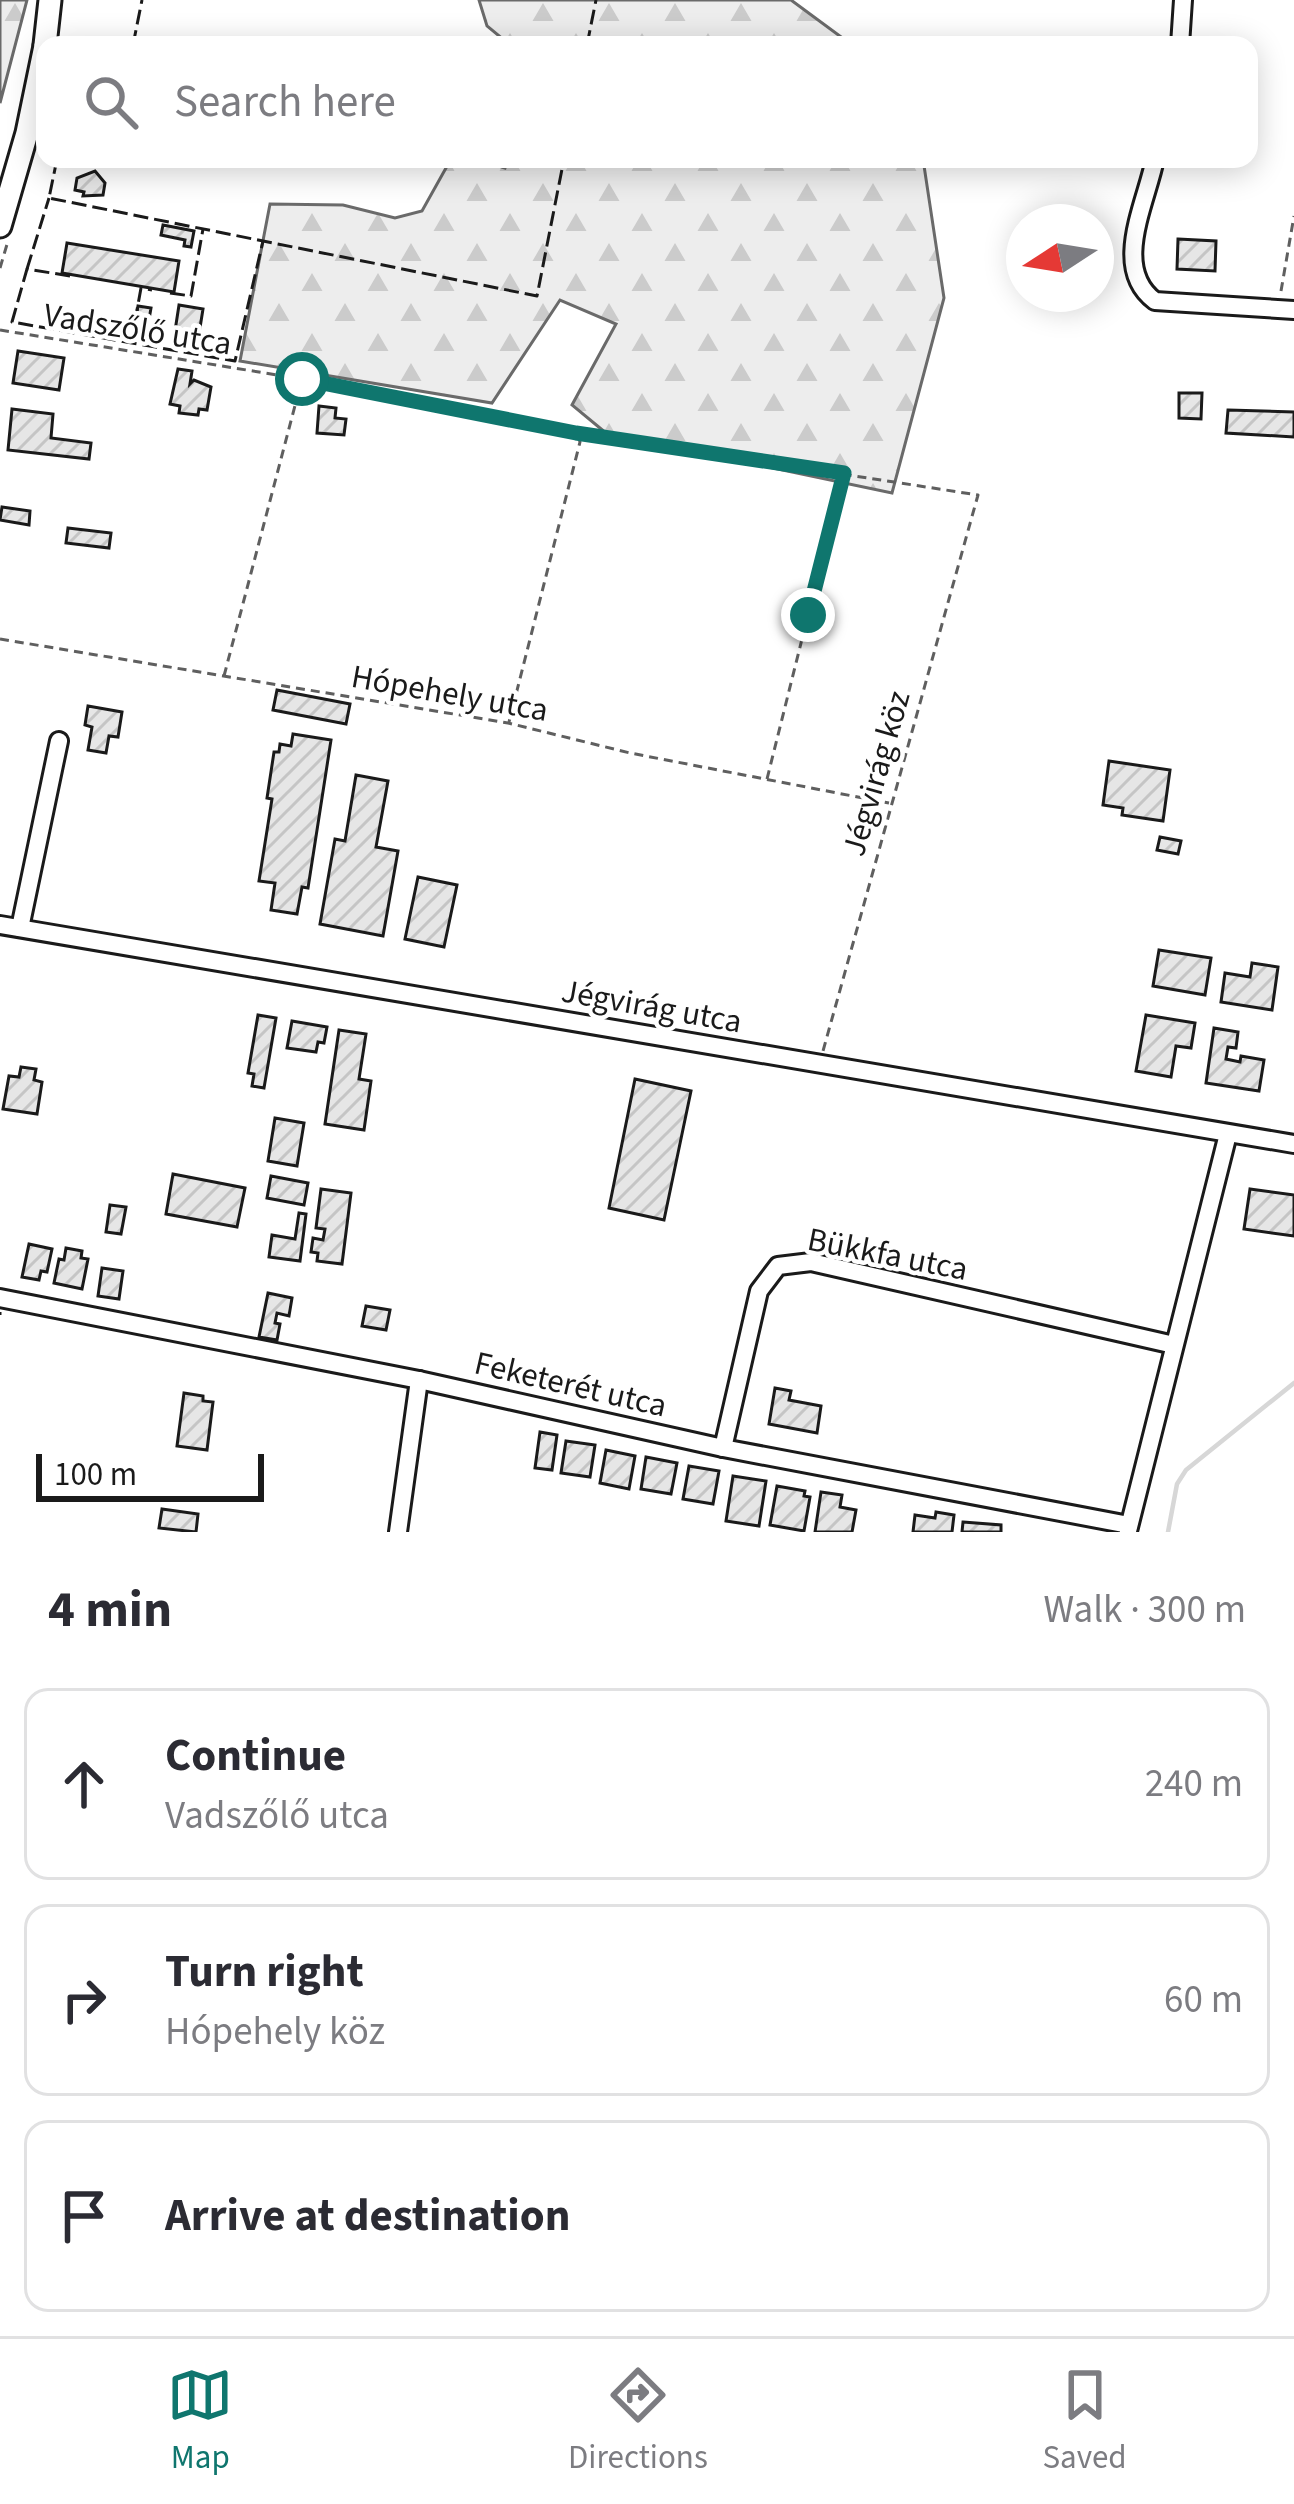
<!DOCTYPE html>
<meta charset="utf-8">
<style>
:root{--surface:#fff;--page:#f2f2f3;--text:#2b2b33;--muted:#7c7c81;--line:#e1e1e2;--accent:#0f766e}
body{margin:0;font-family:"Source Sans 3",sans-serif;background:var(--page);color:var(--text)}
.compass{position:absolute;left:1006px;top:204px;width:108px;height:108px;border-radius:50%;background:var(--surface);box-shadow:0 6px 30px #0003;rotate:258deg}
.scale{position:absolute;left:36px;bottom:30px;width:228px;box-sizing:border-box;padding-left:12px;border:6px solid #1a1a1a;border-top:0;font-size:33px;line-height:42px;white-space:nowrap;color:#1a1a1a;-webkit-text-stroke:9px #fff;paint-order:stroke}
.stop{position:absolute;width:36px;height:36px;margin:-27px;border:9px solid #0f766e;border-radius:50%;background:#fff}
.stop.end{background:#0f766e;border-color:#fff;box-shadow:0 3px 12px #0008}
.list{margin:0;padding:0;list-style:none}
h2{display:flex;justify-content:space-between;align-items:center;height:156px;margin:0;padding:0 48px;font-size:51px}
h2 small{font-size:39px;font-weight:400;color:var(--muted)}
.list li{display:grid;grid-template-columns:78px 1fr auto;gap:36px;align-items:center;box-sizing:border-box;height:192px;margin:0 24px 24px;padding:0 24px;border:3px solid var(--line);border-radius:24px}
.list b{display:block;font-size:45px;white-space:nowrap}
.list p{margin:0;font-size:39px;white-space:nowrap;color:var(--muted)}
.list em{font-size:39px;font-style:normal;color:var(--muted)}
.icon{flex:none;width:66px;height:66px;fill:none;stroke:currentColor;stroke-width:2;stroke-linecap:round;stroke-linejoin:round}
.map{position:relative;flex:none;width:1294px;height:1532px;overflow:hidden}
.search{position:absolute;background:var(--surface);box-shadow:0 6px 30px #0003;left:36px;right:36px;top:36px;height:132px;display:flex;align-items:center;gap:30px;box-sizing:border-box;padding:0 42px;border-radius:24px;color:var(--muted);font-size:45px}
.sheet{height:804px;background:var(--surface)}
nav{display:flex;justify-content:space-around;align-items:center;box-sizing:border-box;height:168px;border-top:3px solid var(--line);background:var(--surface);font-size:33px;color:var(--muted)}
nav a{display:grid;justify-items:center;gap:6px}
nav .on{color:var(--accent)}
.map>svg:first-child{display:block}
.forest{fill:url(#forest-firs);stroke:#6a6a6a;stroke-width:3}
.lines{fill:none;stroke-linecap:round;stroke-linejoin:round}
.stream{stroke:#d7d7d7;stroke-width:4.5}
.building{fill:url(#building-hatch);stroke:#1a1a1a;stroke-width:3}
.minor-casing{stroke:#1a1a1a;stroke-width:22}
.major-casing{stroke:#1a1a1a;stroke-width:27}
.path{stroke:#5f5f5f;stroke-width:3;stroke-dasharray:9 6;stroke-linecap:butt}
.minor{stroke:#fff;stroke-width:16}
.major{stroke:#fff;stroke-width:21}
.fence{stroke:#1a1a1a;stroke-width:3;stroke-dasharray:15 6;stroke-linecap:butt}
.route{stroke:#0f766e;stroke-width:15}
.labels{text-anchor:middle;stroke-width:9;stroke-linejoin:round;paint-order:stroke}
.street-label{font-size:33px;fill:#1a1a1a;stroke:#fff}
</style>
<div class="map">
<svg width="1294" height="1532" viewBox="0 0 1294 1532">
<defs>
<pattern id="forest-firs" width="22" height="20" patternUnits="userSpaceOnUse" patternTransform="scale(3)"><rect width="22" height="20" fill="#ededed"/><path d="M5 1l3.5 6h-7zM16 11l3.5 6h-7z" fill="#cbcbcb"/></pattern>
<pattern id="building-hatch" width="6" height="6" patternUnits="userSpaceOnUse" patternTransform="scale(3)"><rect width="6" height="6" fill="#e6e6e6"/><path d="M-1 1l2-2M0 6l6-6M5 7l2-2" fill="none" stroke="#c5c5c5"/></pattern>
</defs>
<rect width="100%" height="100%" fill="#fff"/>
<g class="forest">
<polygon points="0,0 27,0 0,103"/>
<polygon points="479,0 791,0 852,45 510,45 487,26"/>
<polygon points="451,159 477,159 505,168 508,159 923,159 944,298 892,493 606,433 572,405 616,324 560,300 492,403 240,361 270,204 343,205 395,218 422,211"/>
</g>
<g class="lines">
<polyline class="stream" points="1168,1532 1177,1484 1186,1470 1294,1383"/>
</g>
<g class="building">
<polygon points="95,171 105,183 103,195 83,196 84,192 75,190 77,178"/>
<polygon points="163,225 194,231 191,247 184,246 185,240 161,235"/>
<polygon points="1178,239 1216,241 1215,271 1177,269"/>
<polygon points="67,243 179,261 174,292 62,273"/>
<polygon points="179,305 203,309 199,334 175,331"/>
<polygon points="138,306 151,308 148,325 135,323"/>
<polygon points="18,351 64,358 59,390 13,383"/>
<polygon points="178,369 192,371 190,384 194,380 211,387 207,410 199,409 198,415 179,413 180,406 170,404"/>
<polygon points="1179,393 1202,393 1201,419 1179,418"/>
<polygon points="319,406 336,408 335,418 346,419 344,435 317,433"/>
<polygon points="12,409 53,414 51,438 91,443 89,459 8,450"/>
<polygon points="1228,410 1294,412 1294,437 1226,433"/>
<polygon points="2,507 30,511 29,525 0,520"/>
<polygon points="68,528 111,533 109,548 66,543"/>
<polygon points="277,690 350,704 346,724 273,710"/>
<polygon points="88,706 122,712 118,737 109,736 106,753 88,750 92,727 85,725"/>
<polygon points="293,734 331,740 308,888 302,887 297,914 271,910 275,883 259,881 272,799 267,798 274,752 279,752 280,744 291,746"/>
<polygon points="1109,761 1170,770 1163,821 1122,815 1123,808 1103,805"/>
<polygon points="356,775 388,781 376,847 398,851 383,936 320,924 335,839 345,841"/>
<polygon points="1160,837 1181,841 1178,854 1157,850"/>
<polygon points="418,877 457,885 444,947 405,939"/>
<polygon points="1159,950 1211,958 1205,995 1153,986"/>
<polygon points="1252,963 1278,967 1272,1010 1221,1002 1225,973 1250,977"/>
<polygon points="258,1015 276,1018 264,1088 252,1086 254,1074 248,1073"/>
<polygon points="1146,1015 1195,1023 1191,1048 1176,1046 1171,1077 1136,1071"/>
<polygon points="292,1021 327,1027 324,1043 318,1042 316,1052 287,1048"/>
<polygon points="1214,1028 1238,1032 1236,1048 1228,1047 1226,1059 1240,1062 1241,1056 1264,1060 1259,1091 1206,1083"/>
<polygon points="339,1030 366,1034 359,1079 371,1081 364,1130 325,1124"/>
<polygon points="21,1067 36,1069 34,1080 42,1082 37,1114 3,1109 9,1076 19,1077"/>
<polygon points="635,1079 691,1091 664,1220 609,1208"/>
<polygon points="275,1118 304,1123 297,1166 268,1161"/>
<polygon points="173,1174 245,1188 237,1227 166,1214"/>
<polygon points="271,1176 308,1183 304,1205 267,1198"/>
<polygon points="321,1189 351,1193 342,1264 317,1261 318,1253 311,1252 313,1238 323,1240 325,1229 316,1228"/>
<polygon points="1250,1189 1294,1195 1294,1236 1244,1229"/>
<polygon points="110,1205 126,1207 121,1234 106,1232"/>
<polygon points="299,1213 306,1214 300,1261 269,1257 272,1235 295,1239"/>
<polygon points="29,1244 52,1249 47,1272 41,1271 39,1280 22,1277"/>
<polygon points="66,1248 82,1251 81,1258 88,1259 82,1289 54,1283 59,1259 64,1260"/>
<polygon points="102,1268 123,1271 119,1299 98,1296"/>
<polygon points="268,1293 292,1298 289,1316 277,1313 275,1323 280,1324 277,1340 259,1337"/>
<polygon points="366,1306 390,1310 386,1330 362,1326"/>
<polygon points="775,1388 791,1391 789,1400 821,1406 817,1433 769,1424"/>
<polygon points="184,1393 203,1396 203,1401 213,1402 207,1450 177,1446"/>
<polygon points="540,1432 557,1435 552,1470 535,1468"/>
<polygon points="566,1441 595,1445 590,1477 561,1473"/>
<polygon points="606,1450 635,1456 629,1489 600,1483"/>
<polygon points="646,1457 677,1463 671,1494 641,1489"/>
<polygon points="689,1466 719,1471 713,1504 683,1499"/>
<polygon points="733,1476 766,1481 759,1526 726,1521"/>
<polygon points="777,1486 805,1491 804,1496 810,1497 804,1531 770,1525"/>
<polygon points="821,1492 842,1495 840,1507 856,1510 852,1532 815,1532"/>
<polygon points="162,1509 198,1514 196,1532 159,1528"/>
<polygon points="936,1512 954,1515 952,1532 913,1532 915,1515 935,1518"/>
<polygon points="963,1522 1001,1525 1001,1532 962,1532"/>
</g>
<g class="lines">
<defs>
<g id="minor">
<polyline points="1180,45 1183,0"/>
<path d="M1155 159C1146 204 1111 268 1155 301L1294 310"/>
<polyline points="0,925 1294,1144"/>
<polyline points="20,928 59,741"/>
<polyline points="0,1298 419,1380 723,1448 1129,1525"/>
<polyline points="723,1448 759,1291 778,1266 811,1262 1174,1345"/>
<polyline points="1128,1531 1228,1134"/>
<polyline points="398,1532 419,1380"/>
</g>
<g id="major">
<polyline points="45,45 50,0"/>
<polyline points="0,226 27,133 45,46"/>
</g>
</defs>
<use href="#minor" class="minor-casing"/>
<use href="#major" class="major-casing"/>
<g class="path">
<polyline points="0,268 8,241"/>
<polyline points="1281,291 1294,216"/>
<polyline points="0,330 302,379 576,433 978,495 823,1051"/>
<polyline points="0,639 508,723 630,753 889,803"/>
<polyline points="224,676 302,379"/>
<polyline points="509,722 580,442 578,435"/>
<polyline points="767,779 843,475"/>
</g>
<use href="#minor" class="minor"/>
<use href="#major" class="major"/>
<g class="fence">
<polyline points="133,45 142,0"/>
<polyline points="587,45 596,0"/>
<polyline points="57,159 49,198 537,296 564,159"/>
<polyline points="27,269 49,198"/>
<polyline points="70,276 27,269 12,322 235,361 263,241"/>
<polyline points="170,293 191,296 203,229"/>
<polyline points="131,343 141,288 152,290"/>
<polyline points="0,1312 0,1315"/>
</g>
</g>
<g class="lines">
<polyline class="route" points="302,379 576,433 844,473 808,615"/>
</g>
<g class="labels">
<g class="street-label">
<text transform="translate(138 328) rotate(9)" y="12">Vadszőlő utca</text>
<text transform="translate(450 692) rotate(10)" y="12">Hópehely utca</text>
<text transform="translate(875 773) rotate(-74)" y="12">Jégvirág köz</text>
<text transform="translate(652 1005) rotate(10)" y="12">Jégvirág utca</text>
<text transform="translate(888 1253) rotate(11)" y="12">Bükkfa utca</text>
<text transform="translate(571 1383) rotate(13)" y="12">Feketerét utca</text>
</g>
</g>
</svg>
<svg class="compass" viewBox="-18 -18 36 36"><path d="M0-13l5 13h-10z" fill="#e53935"/><path d="M0 13l5-13h-10z" fill="#7c7c81"/></svg>
<div class="scale">100 m</div>
<div class="stop" style="left:302px;top:379px"></div>
<div class="stop end" style="left:808px;top:615px"></div>
<div class="search"><svg class="icon" aria-label="search" viewBox="0 0 24 24"><circle cx="10" cy="10" r="6"/><path d="M15 15l6 6"/></svg>Search here</div>
</div>
<section class="sheet">
<h2>4 min<small>Walk · 300 m</small></h2>
<ul class="list">
<li><svg class="icon" aria-label="ahead" viewBox="0 0 24 24"><path d="M12 20V5M6 11l6-6 6 6"/></svg><div><b>Continue</b><p>Vadszőlő utca</p></div><em>240 m</em></li>
<li><svg class="icon" aria-label="right" viewBox="0 0 24 24"><path d="M7 20v-9h11M14 6l5 5-5 5"/></svg><div><b>Turn right</b><p>Hópehely köz</p></div><em>60 m</em></li>
<li><svg class="icon" aria-label="arrive" viewBox="0 0 24 24"><path d="M6 21V4h12l-3 4 3 4H6"/></svg><div><b>Arrive at destination</b></div></li>
</ul>
</section>
<nav>
<a class="on"><svg class="icon" aria-label="map" viewBox="0 0 24 24"><path d="M3 6l6-2 6 2 6-2v14l-6 2-6-2-6 2zM9 4v14M15 6v14"/></svg>Map</a>
<a><svg class="icon" aria-label="directions" viewBox="0 0 24 24"><path d="M12 3l9 9-9 9-9-9zM9 14v-3h6M13 9l2 2-2 2"/></svg>Directions</a>
<a><svg class="icon" aria-label="saved" viewBox="0 0 24 24"><path d="M7 4h10v16l-5-4-5 4z"/></svg>Saved</a>
</nav>
